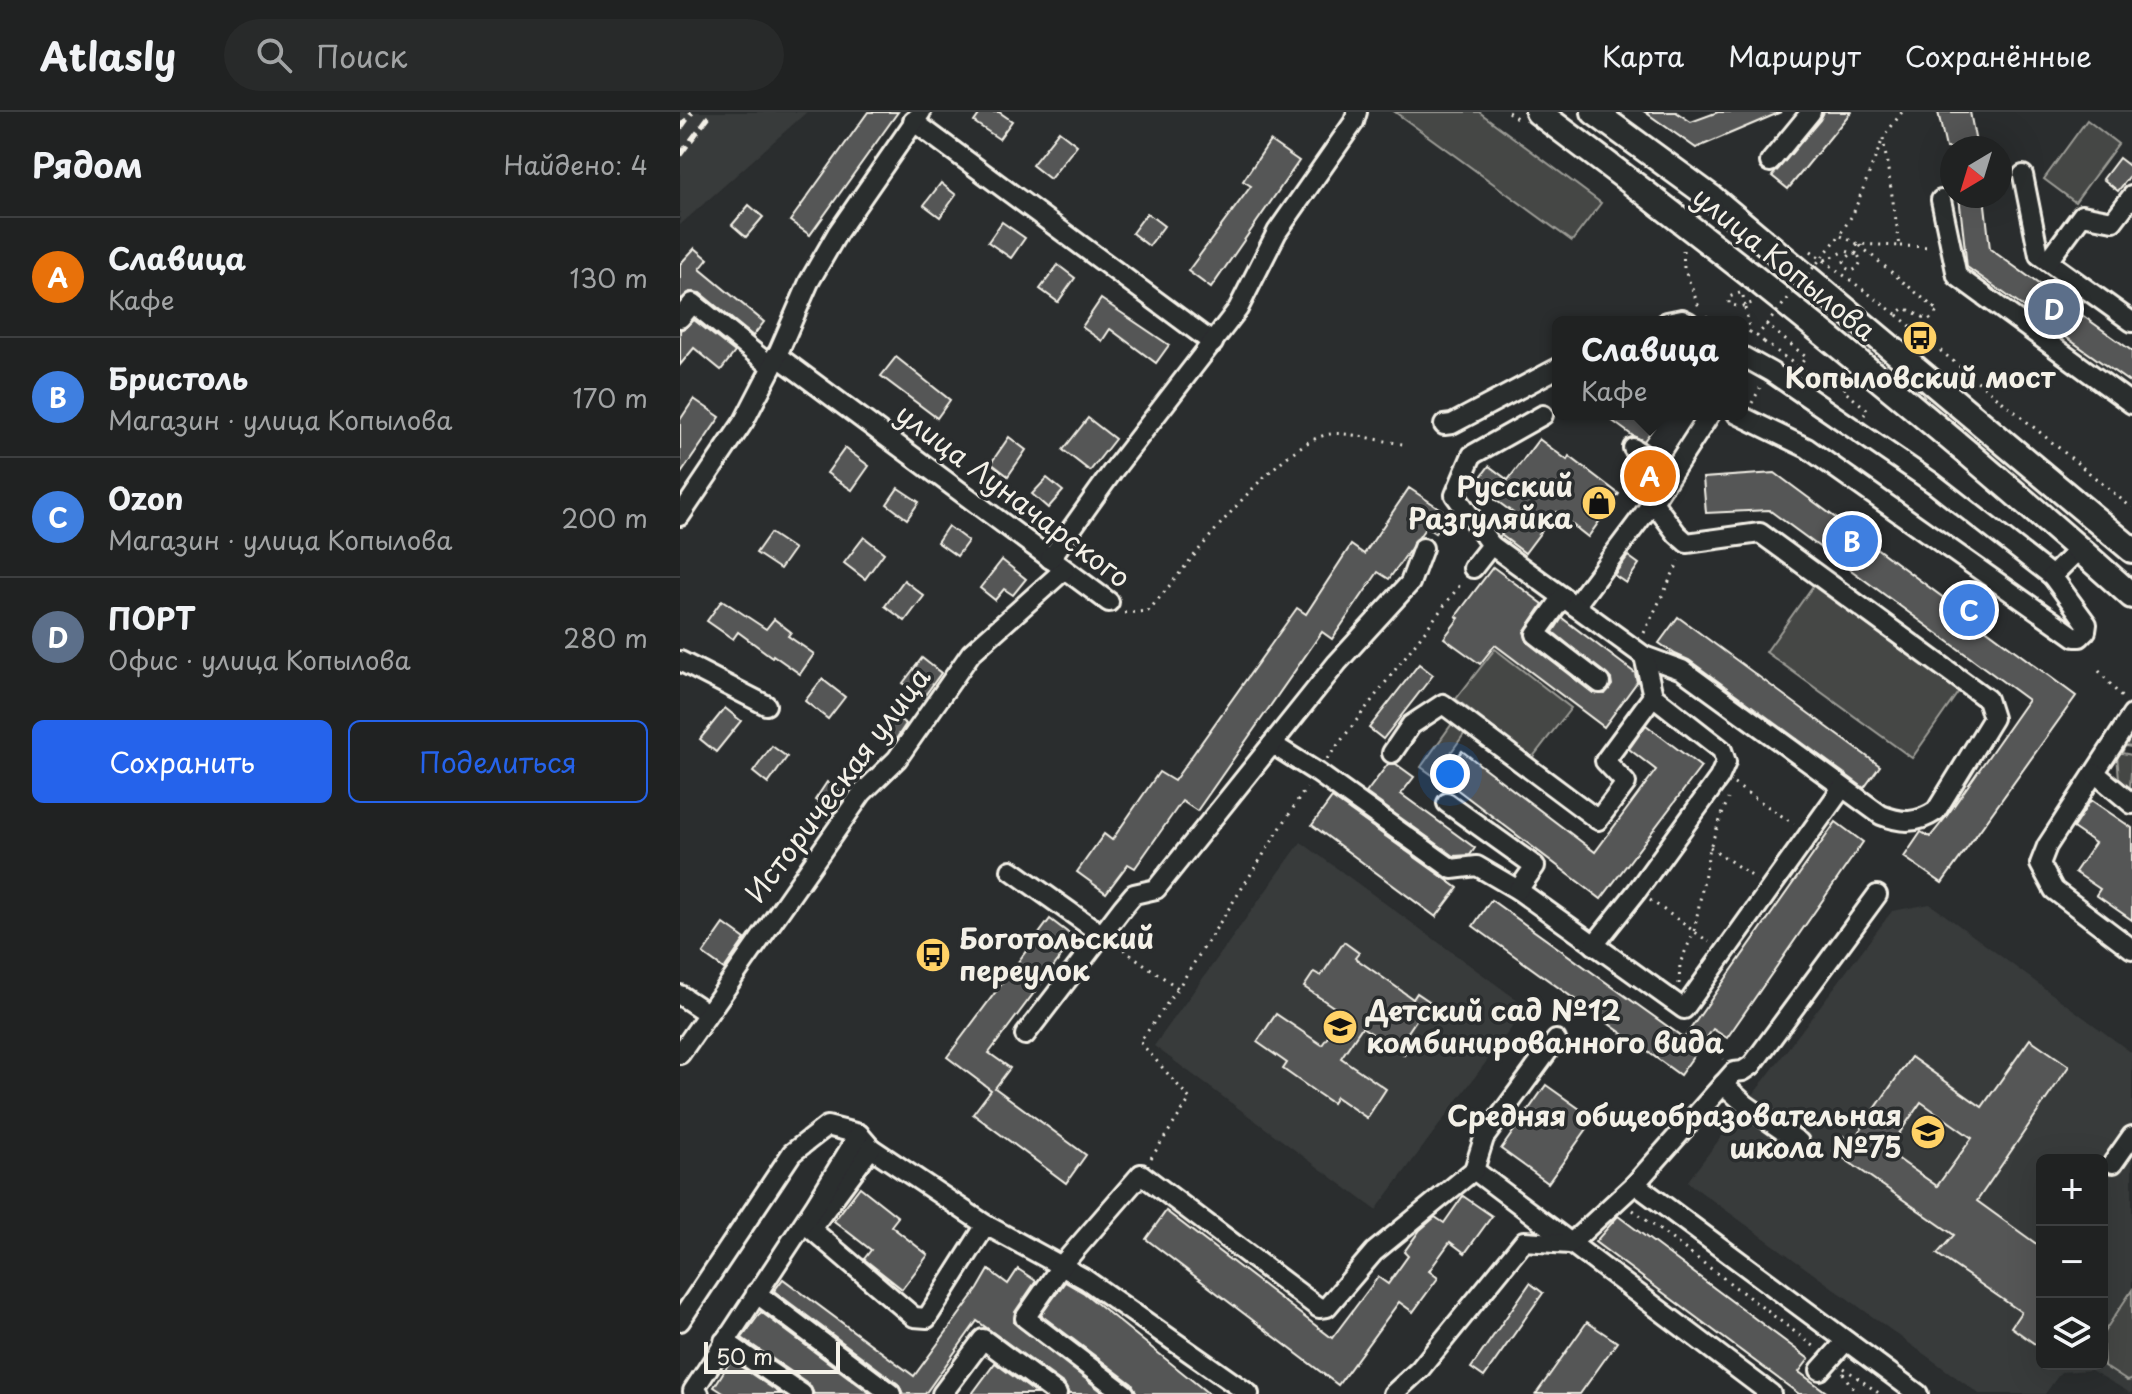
<!DOCTYPE html>
<html lang="ru">
<meta charset="utf-8">
<style>
:root{--surface:#202222;--page:#282a2a;--text:#f1f3f6;--muted:#a2a4a5;--line:#3d3f40;--accent:#2563eb}
body{margin:0;font-family:"Playpen Sans",sans-serif;background:var(--page);color:var(--text)}
.controls{position:absolute;right:24px;bottom:24px;display:grid;overflow:hidden;border-radius:12px;box-shadow:0 8px 32px #0002}
.controls button{width:72px;height:72px;display:grid;place-items:center;padding:0;border:0;border-bottom:2px solid var(--line);background:var(--surface);color:var(--text);font:40px sans-serif}
.compass{position:absolute;left:1260px;top:24px;width:72px;height:72px;border-radius:50%;background:var(--surface);box-shadow:0 8px 32px #0002;rotate:218deg}
.scale{position:absolute;left:24px;bottom:20px;width:136px;box-sizing:border-box;padding-left:8px;border:4px solid #f4f1e8;border-top:0;font-size:22px;line-height:28px;white-space:nowrap;color:#f4f1e8;-webkit-text-stroke:6px #2a2d2e;paint-order:stroke}
.you{position:absolute;left:770px;top:662px;width:28px;height:28px;margin:-20px;border:6px solid #fff;border-radius:50%;background:#1a73e8;box-shadow:0 0 0 12px #1a73e833}
.badge{display:grid;place-items:center;width:52px;height:52px;border-radius:50%;background:var(--accent);color:#fff;font-size:26px;font-weight:700}
.pin{position:absolute;translate:-50% -50%;border:4px solid #fff;box-shadow:0 2px 8px #0006}
.popup{position:absolute;left:872px;top:204px;width:196px;height:104px;box-sizing:border-box;display:grid;place-content:center;border-radius:12px;background:var(--surface);filter:drop-shadow(0 2px 6px #0005);font-size:26px;white-space:nowrap;color:var(--muted)}
.popup b{font-size:30px;color:var(--text)}
.popup::after{content:'';position:absolute;left:50%;top:100%;margin-left:-16px;border:16px solid transparent;border-top-color:var(--surface)}
.list{margin:0;padding:0;list-style:none}
h2{display:flex;justify-content:space-between;align-items:center;height:104px;margin:0;padding:0 32px;font-size:34px}
h2 small{font-size:26px;font-weight:400;color:var(--muted)}
.list li{display:grid;grid-template-columns:52px 1fr auto;gap:24px;align-items:center;box-sizing:border-box;height:120px;padding:0 32px;border-top:2px solid var(--line)}
.list b{display:block;font-size:30px;white-space:nowrap}
.list p{margin:0;font-size:26px;white-space:nowrap;color:var(--muted)}
.list em{font-size:26px;font-style:normal;color:var(--muted)}
.actions{display:flex;gap:16px;padding:24px 32px}
.actions a{flex:1;padding:18px 0;border:2px solid var(--accent);border-radius:12px;text-align:center;font-size:28px;color:var(--accent)}
.actions .main{background:var(--accent);color:#fff}
.icon{flex:none;width:44px;height:44px;fill:none;stroke:currentColor;stroke-width:2;stroke-linecap:round;stroke-linejoin:round}
.map{position:relative;flex:none;width:1452px;height:1282px;overflow:hidden}
header{display:flex;align-items:center;gap:48px;box-sizing:border-box;height:112px;padding:0 40px;background:var(--surface);border-bottom:2px solid var(--line)}
header strong{font-size:38px}
nav{display:flex;gap:44px;margin-inline-start:auto;font-size:28px}
.search{width:560px;height:72px;background:var(--page);display:flex;align-items:center;gap:20px;box-sizing:border-box;padding:0 28px;border-radius:44px;color:var(--muted);font-size:30px}
main{display:flex}
aside{flex:1;background:var(--surface)}
.map>svg:first-child{display:block}
.built{fill:#373a3a;fill-rule:evenodd}
.green{fill:#444645;stroke:#9c9c96;stroke-width:2}
.building{fill:#555756;stroke:#f4f1e8;stroke-width:2;fill-rule:evenodd}
.lines{fill:none;stroke-linecap:round;stroke-linejoin:round}
.minor-casing{stroke:#f4f1e8;stroke-width:24}
.major-casing{stroke:#f4f1e8;stroke-width:30}
.path{stroke:#f4f1e8;stroke-width:3;stroke-dasharray:2 6;stroke-linecap:butt}
.minor{stroke:#2a2d2e;stroke-width:18}
.major{stroke:#2a2d2e;stroke-width:24}
.rail{stroke:#f4f1e8;stroke-width:5;stroke-dasharray:12 6;stroke-linecap:butt}
.path-bridge{stroke:#f4f1e8;stroke-width:3;stroke-dasharray:2 6;stroke-linecap:butt}
.labels{text-anchor:middle;stroke-width:7;stroke-linejoin:round;paint-order:stroke}
.street-label{font-size:28px;fill:#f4f1e8;stroke:#2a2d2e}
.poi-label{font-size:28px;font-weight:bold;fill:#f4f1e8;stroke:#2a2d2e;text-anchor:end}
</style>
<header>
<strong>Atlasly</strong>
<div class="search"><svg class="icon" aria-label="search" viewBox="0 0 24 24"><circle cx="10" cy="10" r="6"/><path d="M15 15l6 6"/></svg>Поиск</div>
<nav><a>Карта</a><a>Маршрут</a><a>Сохранённые</a></nav>
</header>
<main>
<aside>
<h2>Рядом<small>Найдено: 4</small></h2>
<ul class="list">
<li><span class="badge" style="background:#e8710a">A</span><div><b>Славица</b><p>Кафе</p></div><em>130 m</em></li>
<li><span class="badge" style="background:#3f7fe0">B</span><div><b>Бристоль</b><p>Магазин · улица Копылова</p></div><em>170 m</em></li>
<li><span class="badge" style="background:#3f7fe0">C</span><div><b>Ozon</b><p>Магазин · улица Копылова</p></div><em>200 m</em></li>
<li><span class="badge" style="background:#5c6f8a">D</span><div><b>ПОРТ</b><p>Офис · улица Копылова</p></div><em>280 m</em></li>
</ul>
<div class="actions"><a class="main">Сохранить</a><a>Поделиться</a></div>
</aside>
<div class="map">
<svg width="1452" height="1282" viewBox="0 0 1452 1282">
<rect width="100%" height="100%" fill="#2a2d2e"/>
<filter id="ink" filterUnits="userSpaceOnUse"><feTurbulence type="fractalNoise" baseFrequency=".0125" numOctaves="2"/><feDisplacementMap in="SourceGraphic" scale="16" xChannelSelector="R" yChannelSelector="G"/><feConvolveMatrix kernelMatrix="1 2 1 2 8 2 1 2 1" color-interpolation-filters="sRGB"/></filter>
<g filter="url(#ink)">
<g class="built">
<polygon points="0,0 127,0 0,113"/>
<polygon points="621,730 847,895 696,1098 474,934"/>
<path d="M1250 792 1452 941V1282L1411 1258 1381 1260 1365 1282H1299L1007 1070 1212 799ZM1362 1048H1422V1252H1362Z"/>
</g>
<g class="green">
<polygon points="715,0 799,0 921,91 892,129"/>
<polygon points="1407,8 1438,32 1395,90 1364,67"/>
<polygon points="1133,474 1279,579 1232,646 1086,540"/>
<polygon points="815,537 891,596 852,646 776,587"/>
<polygon points="774,609 787,618 754,664 741,655"/>
<polygon points="1452,621 1452,635 1445,634 1442,641 1452,643 1450,676 1439,667 1437,642"/>
<polygon points="1452,1178 1452,1268 1447,1269 1424,1254 1422,1223"/>
</g>
<g class="building">
<polygon points="188,0 218,0 130,123 110,109"/>
<polygon points="301,0 319,0 332,9 319,27 294,10"/>
<polygon points="965,0 996,0 1011,10 1038,0 1101,0 1016,36"/>
<polygon points="1144,0 1171,0 1108,77 1092,64 1140,8"/>
<polygon points="1258,0 1290,0 1297,36 1266,36"/>
<polygon points="379,19 397,33 370,67 352,53"/>
<polygon points="590,29 619,49 531,176 508,159 571,74 563,69"/>
<polygon points="1439,46 1452,56 1452,61 1438,79 1423,67"/>
<polygon points="261,71 276,83 260,105 244,93"/>
<polygon points="1279,84 1304,84 1310,137 1452,239 1452,272 1287,155"/>
<polygon points="69,93 83,105 66,125 52,113"/>
<polygon points="467,101 484,114 469,134 452,121"/>
<polygon points="322,110 345,126 331,146 308,130"/>
<polygon points="15,136 28,147 20,157 84,210 73,224 20,181 10,180 0,188 0,152"/>
<polygon points="378,153 395,166 378,190 360,177"/>
<polygon points="421,187 489,233 476,251 430,217 422,229 402,215"/>
<polygon points="14,208 55,240 41,258 14,236 0,253 0,218 8,214"/>
<polygon points="216,245 270,288 257,306 201,264"/>
<polygon points="14,287 40,305 0,363 0,308"/>
<polygon points="923,302 983,302 964,329 953,324"/>
<polygon points="408,306 435,327 410,359 383,338"/>
<polygon points="329,325 346,338 328,364 311,351"/>
<polygon points="859,327 887,348 889,344 939,382 908,425 876,400 845,441 821,423 836,403 795,373 809,354 828,368"/>
<polygon points="165,336 189,354 172,378 147,361"/>
<polygon points="1095,361 1396,584 1262,771 1224,745 1241,720 1250,725 1266,705 1348,588 1089,398 1026,401 1023,366"/>
<polygon points="367,366 383,379 368,396 352,382"/>
<polygon points="218,376 239,390 227,407 207,392"/>
<polygon points="729,376 768,402 755,421 746,415 709,467 698,460 652,527 642,520 517,699 502,689 455,756 448,752 426,781 397,760 424,722 432,728 479,660 494,669 617,496 626,502 671,433 684,442"/>
<polygon points="268,414 288,429 277,444 257,430"/>
<polygon points="90,421 114,437 100,457 76,441"/>
<polygon points="184,425 204,441 185,467 164,451"/>
<polygon points="948,444 959,452 946,471 934,463"/>
<polygon points="322,448 346,467 333,483 324,477 315,488 300,476"/>
<polygon points="813,455 863,492 844,520 848,531 913,581 925,582 932,573 931,567 873,520 882,506 955,561 957,570 924,615 815,533 800,552 764,526 779,506 776,504"/>
<polygon points="224,468 244,484 225,509 205,494"/>
<polygon points="42,488 86,517 94,507 111,520 108,524 134,542 120,562 93,543 92,545 58,520 53,527 27,509"/>
<polygon points="998,505 1200,654 1184,676 1009,548 995,542 979,531"/>
<polygon points="242,546 261,561 243,586 223,571"/>
<polygon points="739,552 753,563 703,627 689,616"/>
<polygon points="142,567 165,585 148,607 125,589"/>
<polygon points="45,596 61,609 36,640 20,627"/>
<polygon points="213,603 226,612 212,633 198,623"/>
<polygon points="966,613 1021,655 921,787 762,666 782,639 915,740 976,658 949,637"/>
<polygon points="92,634 107,645 88,672 73,660"/>
<polygon points="708,652 716,652 734,665 721,682 795,736 790,743 774,744 686,681"/>
<polygon points="147,670 166,684 153,701 135,688"/>
<polygon points="652,686 778,776 756,805 632,713"/>
<polygon points="1411,688 1452,716 1452,808 1416,783 1420,777 1395,760 1415,731 1393,716"/>
<polygon points="1156,710 1183,730 1047,926 1033,917 1000,963 793,814 811,788 1004,926"/>
<polygon points="370,807 395,826 309,941 330,956 315,976 406,1043 386,1071 293,1002 311,978 267,945"/>
<polygon points="44,812 65,827 44,857 23,842"/>
<polygon points="664,830 679,841 675,846 712,872 733,887 737,881 749,889 726,923 734,928 724,943 682,915 661,946 706,977 687,1006 656,985 652,991 637,981 603,957 607,951 577,930 596,902 642,933 664,902 624,875 634,860 641,864"/>
<path d="M1350 927 1389 954 1297 1089 1362 1136V1237L1331 1215 1341 1200 1257 1142 1274 1123 1153 1039 1163 1024 1172 1030 1231 945 1302 995ZM1241 990 1292 1026 1257 1074 1207 1039Z"/>
<polygon points="866,973 914,1007 868,1071 821,1037"/>
<polygon points="180,1075 218,1105 211,1114 248,1143 222,1177 184,1147 191,1138 154,1109"/>
<polygon points="783,1084 812,1104 785,1141 770,1130 749,1159 758,1166 733,1200 719,1190 658,1273 466,1127 486,1099 652,1226 698,1165 708,1172 728,1144 724,1140 740,1118 755,1105 764,1111"/>
<polygon points="938,1104 1129,1247 1119,1260 1149,1282 1119,1282 915,1130"/>
<polygon points="338,1157 356,1169 335,1200 334,1211 425,1282 389,1282 384,1272 297,1209 245,1282 223,1282 218,1272 94,1179 103,1167 234,1264 298,1177 309,1158 328,1172"/>
<polygon points="385,1170 404,1181 529,1282 457,1282 452,1272 361,1203"/>
<polygon points="850,1171 863,1181 804,1265 791,1256"/>
<polygon points="81,1200 191,1282 134,1282 129,1272 62,1226"/>
<polygon points="907,1210 937,1230 900,1282 856,1282"/>
<polygon points="51,1248 101,1282 45,1282 34,1275"/>
<polygon points="315,1251 357,1282 292,1282"/>
</g>
<g class="lines">
<defs>
<g id="minor">
<polyline points="233,9 533,231"/>
<polyline points="1090,50 1131,0"/>
<polyline points="1343,63 1359,143 1452,210"/>
<polyline points="1261,88 1277,164 1452,292"/>
<polyline points="1368,149 1402,103 1433,109 1452,84"/>
<polyline points="0,206 13,191 92,255"/>
<polyline points="987,210 1002,207 1008,210"/>
<polyline points="96,243 429,490"/>
<polyline points="1062,244 1091,260 1253,371 1372,464 1399,437"/>
<polyline points="1057,302 1127,336 1395,525 1400,525 1406,519 1407,512 1372,464"/>
<polyline points="764,313 772,312 878,256"/>
<polyline points="953,336 990,361"/>
<polyline points="0,404 64,309 92,255 129,170 158,120 241,0"/>
<polyline points="811,433 775,383 792,343 863,303"/>
<polyline points="370,447 432,360 558,197 597,120 674,10 677,0"/>
<polyline points="793,456 811,433 895,494 973,390 1030,302"/>
<polyline points="883,485 856,522 920,571"/>
<path d="M895 494 964 544 1002 558 1201 703C1221 711 1237 712 1256 699L1313 606 1307 587 1080 421 1007 431 997 422 973 390"/>
<polyline points="0,549 86,593"/>
<polyline points="1452,603 1367,734 1360,752 1374,778 1452,837"/>
<polyline points="592,632 638,661 772,757 797,754 838,778 1004,897 1162,676"/>
<polyline points="712,641 731,613 763,592 918,708 946,671 925,649 973,584"/>
<polyline points="1415,661 1452,692"/>
<polyline points="767,691 855,754 838,778"/>
<polyline points="331,758 421,822"/>
<polyline points="914,833 957,779 1039,666 1046,650 1042,638 973,584 964,544"/>
<polyline points="0,883 27,901"/>
<polyline points="345,923 443,795 454,782 476,777 657,551 730,471 743,436"/>
<polyline points="0,942 182,681 217,647 291,541 384,458"/>
<polyline points="1043,972 1066,993 1119,1030"/>
<polyline points="179,1022 191,1036 306,1113 405,1167 569,1282"/>
<polyline points="191,1036 131,1117 234,1205 247,1206 306,1113"/>
<polyline points="1433,1051 1452,1024"/>
<polyline points="794,1058 1091,1282"/>
<polyline points="955,1072 1054,960 1063,959 1072,953 1197,783"/>
<polyline points="76,1181 211,1282"/>
<polyline points="0,1209 112,1041 147,1014 179,1022"/>
<polyline points="44,1229 122,1282"/>
<polyline points="1140,1258 1166,1229"/>
<polyline points="19,1282 13,1279 136,1092 179,1022"/>
<polyline points="262,1282 303,1227 377,1282"/>
<polyline points="445,1282 345,1206 382,1153 461,1062 639,1196 647,1195 694,1140 794,1058 804,1026 876,928"/>
<polyline points="713,1282 740,1257 844,1129 890,1132 955,1072 1238,1282"/>
</g>
<g id="major">
<path d="M858 0C1063 152 1262 314 1452 484"/>
<polyline points="914,0 1032,86 1452,438"/>
</g>
</defs>
<use href="#minor" class="minor-casing"/>
<use href="#major" class="major-casing"/>
<g class="path">
<polyline points="828,0 838,7"/>
<polyline points="1161,124 1178,132 1220,134 1203,26 1222,0"/>
<polyline points="1157,127 1173,102 1202,29"/>
<polyline points="1220,134 1252,135"/>
<polyline points="1003,138 1004,156 1019,195"/>
<polyline points="1131,139 1216,202 1225,196 1249,208 1258,199 1178,132"/>
<polyline points="1145,148 1166,139 1178,143"/>
<polyline points="1060,181 1049,185 1049,192 1060,195 1072,191"/>
<polyline points="1065,196 1070,220 1077,224"/>
<polyline points="1217,203 1452,396"/>
<polyline points="1026,204 1033,210"/>
<polyline points="1048,210 1051,210"/>
<polyline points="1086,212 1126,245 1120,253"/>
<polyline points="1062,215 1070,220"/>
<polyline points="1084,230 1139,270"/>
<polyline points="1161,265 1169,272 1163,278 1188,298 1184,303"/>
<polyline points="1072,291 1080,276"/>
<path d="M444 501 468 499C507 456 595 331 650 322 664 319 706 330 723 332"/>
<polyline points="964,521 999,449"/>
<polyline points="1419,559 1444,588"/>
<polyline points="647,647 783,469"/>
<polyline points="1054,672 1114,712"/>
<polyline points="1030,735 1076,767"/>
<polyline points="970,788 1029,830"/>
<polyline points="437,833 498,876 626,676"/>
<polyline points="999,872 1000,851 1014,820 1030,735 1048,687"/>
<polyline points="1029,928 1044,947"/>
<polyline points="471,1046 510,987 460,930 498,876"/>
<polyline points="953,1098 1135,1235"/>
<polyline points="1164,1256 1200,1282"/>
<polyline points="1163,1261 1176,1282"/>
</g>
<use href="#minor" class="minor"/>
<use href="#major" class="major"/>
<g class="rail">
<polyline points="0,17 12,0"/>
<polyline points="0,43 32,0"/>
</g>
<g class="path-bridge">
<polyline points="1178,132 1176,141 1171,142 1164,149 1166,156 1172,159 1178,156 1181,149 1178,143"/>
<polyline points="1063,184 1065,196"/>
<polyline points="1084,230 1077,224 1157,127"/>
</g>
</g>
</g>
<defs>
<symbol id="bus-disc" viewBox="-11 -11 22 22"><circle r="9.5" fill="#ffd166" stroke="#2a2d2e"/><path d="M-5-6H5V4H4V6H2V4H-2V6H-4V4H-5ZM-3.5-4V0h7V-4ZM-3.5 1.2v1.5H-2V1.2ZM2 1.2v1.5H3.5V1.2Z" fill="#111"/></symbol>
<symbol id="shop-disc" viewBox="-11 -11 22 22"><circle r="9.5" fill="#ffd166" stroke="#2a2d2e"/><path d="M-5-2.5h2.3a2.7 3.5 0 0 1 5.4 0H5L5.5 6h-11ZM-1.5-2.5h3a1.5 2.3 0 0 0-3 0Z" fill="#111"/></symbol>
<symbol id="school-disc" viewBox="-11 -11 22 22"><circle r="9.5" fill="#ffd166" stroke="#2a2d2e"/><path d="M0-5L7-2L0 1L-7-2ZM-4 1L0 2.5L4 1V4Q0 6-4 4Z" fill="#111"/></symbol>
</defs>
<g fill-rule="evenodd">
<use href="#bus-disc" x="1220" y="206" width="40" height="40"/>
<use href="#shop-disc" x="899" y="371" width="40" height="40"/>
<use href="#bus-disc" x="233" y="823" width="40" height="40"/>
<use href="#school-disc" x="640" y="895" width="40" height="40"/>
<use href="#school-disc" x="1228" y="1000" width="40" height="40"/>
</g>
<g class="labels">
<g class="street-label">
<text transform="translate(1104 152) rotate(39)" y="10">улица Копылова</text>
<text transform="translate(333 384) rotate(37)" y="10">улица Луначарского</text>
<text transform="translate(158 673) rotate(-53)" y="10">Историческая улица</text>
</g>
<g class="poi-label">
<text x="1240" y="276" text-anchor="middle">Копыловский мост</text>
<text x="893" y="385">Русский<tspan x="893" dy="32">Разгуляйка</tspan></text>
<text x="279" y="837" text-anchor="start">Боготольский<tspan x="279" dy="32">переулок</tspan></text>
<text x="686" y="909" text-anchor="start">Детский сад №12<tspan x="686" dy="32">комбинированного вида</tspan></text>
<text x="1222" y="1014">Средняя общеобразовательная<tspan x="1222" dy="32">школа №75</tspan></text>
</g>
</g>
</svg>
<div class="controls">
<button>+</button>
<button>−</button>
<button><svg class="icon" aria-label="layers" viewBox="0 0 24 24"><path d="M12 4l9 5-9 5-9-5zM3 14l9 5 9-5"/></svg></button>
</div>
<svg class="compass" viewBox="-18 -18 36 36"><path d="M0-13l5 13h-10z" fill="#e53935"/><path d="M0 13l5-13h-10z" fill="#a2a4a5"/></svg>
<div class="scale">50 m</div>
<div class="you"></div>
<div class="pin badge" style="left:970px;top:364px;background:#e8710a">A</div>
<div class="popup"><b>Славица</b>Кафе</div>
<div class="pin badge" style="left:1172px;top:429px;background:#3f7fe0">B</div>
<div class="pin badge" style="left:1289px;top:498px;background:#3f7fe0">C</div>
<div class="pin badge" style="left:1374px;top:197px;background:#5c6f8a">D</div>
</div>
</main>
